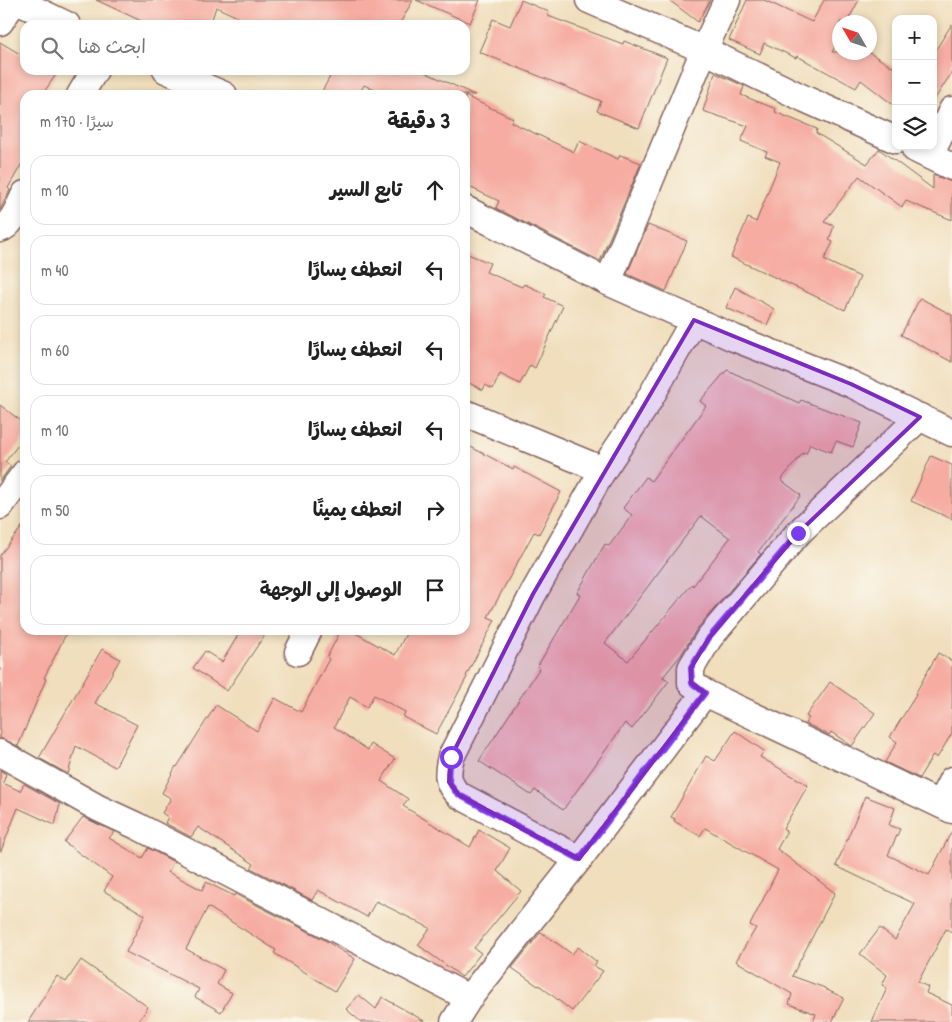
<!DOCTYPE html>
<html lang="ar">
<meta charset="utf-8">
<style>
:root{--surface:#fff;--page:#f6f6f6;--text:#222;--muted:#767676;--line:#e0e0e0}
body{margin:0;font-family:"Patrick Hand","Playpen Sans Arabic",sans-serif;background:var(--page);color:var(--text);direction:rtl}
.controls{position:absolute;right:15px;top:15px;display:grid;overflow:hidden;border-radius:10px;box-shadow:0 2px 8px #0003}
.controls button{width:45px;height:45px;display:grid;place-items:center;padding:0;border:0;border-bottom:1px solid var(--line);background:var(--surface);color:var(--text);font:25px sans-serif}
.compass{position:absolute;left:832px;top:15px;width:45px;height:45px;border-radius:50%;background:var(--surface);box-shadow:0 2px 8px #0003;rotate:309deg}
.stop{position:absolute;width:15px;height:15px;margin:-11px;border:4px solid #7c3aed;border-radius:50%;background:#fff}
.stop.end{background:#7c3aed;border-color:#fff;box-shadow:0 1px 5px #0008}
.list{margin:0;padding:0;list-style:none}
h2{display:flex;justify-content:space-between;align-items:center;height:65px;margin:0;padding:0 20px;font-size:21px}
h2 small{font-size:16px;font-weight:400;color:var(--muted)}
.list li{display:grid;grid-template-columns:32px 1fr auto;gap:15px;align-items:center;box-sizing:border-box;height:70px;margin:0 10px 10px;padding:0 10px;border:1px solid var(--line);border-radius:15px}
.list b{display:block;font-size:19px;white-space:nowrap}
.list em{font-size:16px;font-style:normal;color:var(--muted)}
.icon{flex:none;width:28px;height:28px;fill:none;stroke:currentColor;stroke-width:2;stroke-linecap:round;stroke-linejoin:round}
.map{position:relative;flex:none;width:952px;height:1022px;overflow:hidden;direction:ltr}
.search{position:absolute;background:var(--surface);box-shadow:0 2px 8px #0003;left:20px;top:20px;width:450px;height:55px;display:flex;align-items:center;gap:12px;box-sizing:border-box;padding:0 18px;border-radius:15px;color:var(--muted);font-size:19px}
.panel{position:absolute;background:var(--surface);box-shadow:0 2px 8px #0003;left:20px;top:90px;width:450px;height:545px;border-radius:15px;direction:rtl}
.map>svg:first-child{display:block}
.building{fill:#f6aca1;fill-rule:evenodd}
.lines{fill:none;stroke-linecap:round;stroke-linejoin:round}
.minor-casing{stroke:#84625e;stroke-width:29}
.minor{stroke:#fff;stroke-width:26}
.route{stroke:#7c3aed;stroke-width:6}
.marked{fill:#7b2cbf;fill-opacity:0.2;stroke:#7b2cbf;stroke-width:4;stroke-linejoin:round}
</style>
<div class="map">
<svg width="952" height="1022" viewBox="0 0 952 1022">
<rect width="100%" height="100%" fill="#fbf7ec"/>
<filter id="ink" filterUnits="userSpaceOnUse"><feTurbulence type="fractalNoise" baseFrequency=".02" numOctaves="2"/><feDisplacementMap in="SourceGraphic" scale="10" xChannelSelector="R" yChannelSelector="G"/><feConvolveMatrix kernelMatrix="1 2 1 2 8 2 1 2 1" color-interpolation-filters="sRGB"/></filter>
<filter id="wash" filterUnits="userSpaceOnUse"><feTurbulence type="fractalNoise" baseFrequency=".0096" numOctaves="4" result="noise"/><feDisplacementMap in="SourceGraphic" scale="20" xChannelSelector="R" yChannelSelector="G"/><feGaussianBlur stdDeviation="1.12" result="paint"/><feColorMatrix in="noise" values="0 0 0 0 0 0 0 0 0 0 0 0 0 0 0 0 0 1.4 0 .05"/><feComposite in="paint" operator="in"/></filter>
<g filter="url(#wash)">
<rect width="100%" height="100%" fill="#f0debc"/>
<g id="blocks">
<g class="building">
<polygon points="96,0 413,0 399,25 255,25 216,7 210,25 150,25"/>
<polygon points="416,0 480,0 470,23"/>
<polygon points="521,0 549,12 548,16 623,44 624,41 667,58 639,128 597,111 601,101 479,52 493,19 510,26"/>
<polygon points="669,0 710,0 698,22"/>
<polygon points="747,0 764,0 812,22 824,0 859,0 847,22 840,22 840,38 832,52 868,52 896,69 896,107 861,80 856,88 797,56 796,58 764,43 760,54 729,40"/>
<polygon points="952,24 952,72 933,102 933,54"/>
<polygon points="0,42 25,57 25,70 59,70 42,95 25,95 25,158 8,188 10,190 0,210"/>
<polygon points="331,70 420,70 475,95 386,95 364,85 359,95 320,95 333,71"/>
<polygon points="715,73 744,86 741,95 776,109 775,112 817,129 816,133 867,164 879,149 933,189 933,175 952,182 952,220 906,201 902,207 859,176 824,222 834,226 829,240 833,242 824,260 860,277 845,310 731,257 748,218 756,222 780,162 765,156 767,152 741,141 748,126 703,111"/>
<polygon points="465,96 513,118 511,122 574,152 579,141 618,159 620,155 641,163 600,261 496,208 499,201 465,185"/>
<polygon points="648,225 687,241 666,291 627,274"/>
<polygon points="465,253 490,263 486,272 522,287 524,284 546,294 544,297 563,306 535,368 530,365 520,384 500,374 493,389 485,385 483,390 465,381"/>
<polygon points="735,287 774,309 767,325 726,308"/>
<polygon points="920,298 952,315 952,362 901,335"/>
<path d="M727 370 799 403 801 400 862 423 853 447 836 441 831 452 810 444 806 454 803 453 781 480 801 495 758 552 761 554 696 630 681 655 663 677 669 681 632 729 625 723 563 810 535 790 531 795 479 761 539 669 537 667 580 595 577 593 605 544 609 546 632 515 623 508 646 477 651 481 706 406 700 401ZM701 516 730 538 693 586 692 584 628 661 605 643Z"/>
<polygon points="0,405 25,424 25,436 5,462 11,466 0,481"/>
<polygon points="465,444 513,469 514,467 561,492 539,534 534,532 488,617 495,620 466,676 467,677 436,734 403,717 405,712 374,695 367,707 350,697 334,727 368,750 371,744 395,759 381,781 408,799 403,806 470,847 479,830 510,848 497,871 521,891 474,948 481,953 462,977 418,945 430,928 376,901 367,917 318,890 312,900 251,868 254,864 198,827 191,837 165,823 168,817 162,813 171,798 162,793 176,766 177,767 216,705 257,731 275,698 301,712 329,659 327,657 341,630 350,630 395,655 408,630 465,630"/>
<polygon points="931,456 952,465 952,519 911,501"/>
<polygon points="25,523 25,630 68,630 44,678 46,679 18,746 0,738 0,555"/>
<polygon points="241,630 268,630 227,691 193,668 205,651 222,662"/>
<polygon points="102,649 120,659 95,703 137,725 115,767 76,746 68,774 39,758"/>
<polygon points="938,653 952,661 952,733 937,758 933,755 919,778 885,762 897,742 890,737 916,695 915,694"/>
<polygon points="830,682 875,713 852,746 831,732 829,735 805,723 809,718 806,716"/>
<polygon points="735,731 764,751 760,757 808,785 783,829 786,831 786,833 777,849 835,893 792,976 825,988 825,989 844,998 832,1022 813,1022 816,1014 789,1004 792,994 736,961 756,928 750,925 778,870 705,828 700,836 674,821 675,819 671,817 706,756 715,761"/>
<polygon points="0,770 6,774 3,783 20,791 24,784 60,804 55,825 18,808 1,851 0,851"/>
<polygon points="865,796 895,808 889,825 900,829 888,855 929,875 952,831 952,932 946,929 918,982 928,987 926,993 952,1005 952,1022 872,1022 887,988 882,985 887,975 860,954 880,928 895,940 915,904 836,866"/>
<polygon points="83,817 114,832 109,838 142,858 148,848 174,862 168,872 202,890 206,882 234,896 235,894 323,939 355,959 335,991 274,953 276,950 208,907 186,949 224,970 217,984 232,993 221,1012 195,997 199,989 126,952 145,915 104,891 112,877 64,842"/>
<polygon points="541,932 572,954 578,947 597,962 594,966 603,971 572,1011 539,985 538,986 512,968"/>
<polygon points="81,960 148,1007 138,1022 28,1022 57,976 66,982"/>
<polygon points="359,995 376,1009 382,997 426,1022 361,1022 346,1009"/>
</g>
</g>
</g>
<g filter="url(#ink)">
<use href="#blocks" fill-opacity="0" stroke="#84625e" stroke-width="1"/>
<g class="lines">
<defs>
<g id="minor">
<polyline points="15,0 67,25"/>
<polyline points="589,0 704,50 805,99 896,140"/>
<polyline points="0,22 15,0"/>
<polyline points="166,70 224,95"/>
<polyline points="80,95 95,70"/>
<polyline points="915,149 952,167"/>
<polyline points="930,156 952,110"/>
<polyline points="465,209 608,282 734,338 851,384 952,433"/>
<path d="M0 229C13 225 19 205 25 194"/>
<polyline points="608,282 704,50 727,0"/>
<polyline points="465,413 603,470"/>
<polyline points="0,506 25,473"/>
<polyline points="298,652 309,630"/>
<polyline points="705,693 952,810"/>
<polyline points="0,753 98,808 137,826 469,998"/>
<polyline points="940,804 952,780"/>
<path d="M579 859 459 795C446 784 447 772 451 757L533 594 603 470 645 407 694 320"/>
<polyline points="454,1022 469,998 579,859 705,693 691,683 691,668 709,638 798,533 920,417"/>
</g>
</defs>
<use href="#minor" class="minor-casing"/>
<use href="#minor" class="minor"/>
</g>
</g>
<g class="lines" filter="url(#ink)">
<path class="route" d="M451 757C447 772 446 784 459 795L579 859 705 693 692 683 691 668 709 638 798 533"/>
</g>
<path class="marked" d="M694 320 851 384 920 417 798 533 709 638 691 668V683L705 693 579 859 459 795 449 782 451 757 533 594Z"/>
</svg>
<div class="controls">
<button>+</button>
<button>−</button>
<button><svg class="icon" aria-label="layers" viewBox="0 0 24 24"><path d="M12 4l9 5-9 5-9-5zM3 14l9 5 9-5"/></svg></button>
</div>
<svg class="compass" viewBox="-18 -18 36 36"><path d="M0-13l5 13h-10z" fill="#e53935"/><path d="M0 13l5-13h-10z" fill="#767676"/></svg>
<div class="stop" style="left:451px;top:757px"></div>
<div class="stop end" style="left:798px;top:533px"></div>
<div class="search"><svg class="icon" aria-label="search" viewBox="0 0 24 24"><circle cx="10" cy="10" r="6"/><path d="M15 15l6 6"/></svg>ابحث هنا</div>
<section class="panel">
<h2>3 دقيقة<small>سيرًا · 170 m</small></h2>
<ul class="list">
<li><svg class="icon" aria-label="ahead" viewBox="0 0 24 24"><path d="M12 20V5M6 11l6-6 6 6"/></svg><div><b>تابع السير</b></div><em>10 m</em></li>
<li><svg class="icon" aria-label="left" viewBox="0 0 24 24"><path d="M17 20v-9H6M10 6l-5 5 5 5"/></svg><div><b>انعطف يسارًا</b></div><em>40 m</em></li>
<li><svg class="icon" aria-label="left" viewBox="0 0 24 24"><path d="M17 20v-9H6M10 6l-5 5 5 5"/></svg><div><b>انعطف يسارًا</b></div><em>60 m</em></li>
<li><svg class="icon" aria-label="left" viewBox="0 0 24 24"><path d="M17 20v-9H6M10 6l-5 5 5 5"/></svg><div><b>انعطف يسارًا</b></div><em>10 m</em></li>
<li><svg class="icon" aria-label="right" viewBox="0 0 24 24"><path d="M7 20v-9h11M14 6l5 5-5 5"/></svg><div><b>انعطف يمينًا</b></div><em>50 m</em></li>
<li><svg class="icon" aria-label="arrive" viewBox="0 0 24 24"><path d="M6 21V4h12l-3 4 3 4H6"/></svg><div><b>الوصول إلى الوجهة</b></div></li>
</ul>
</section>
</div>
